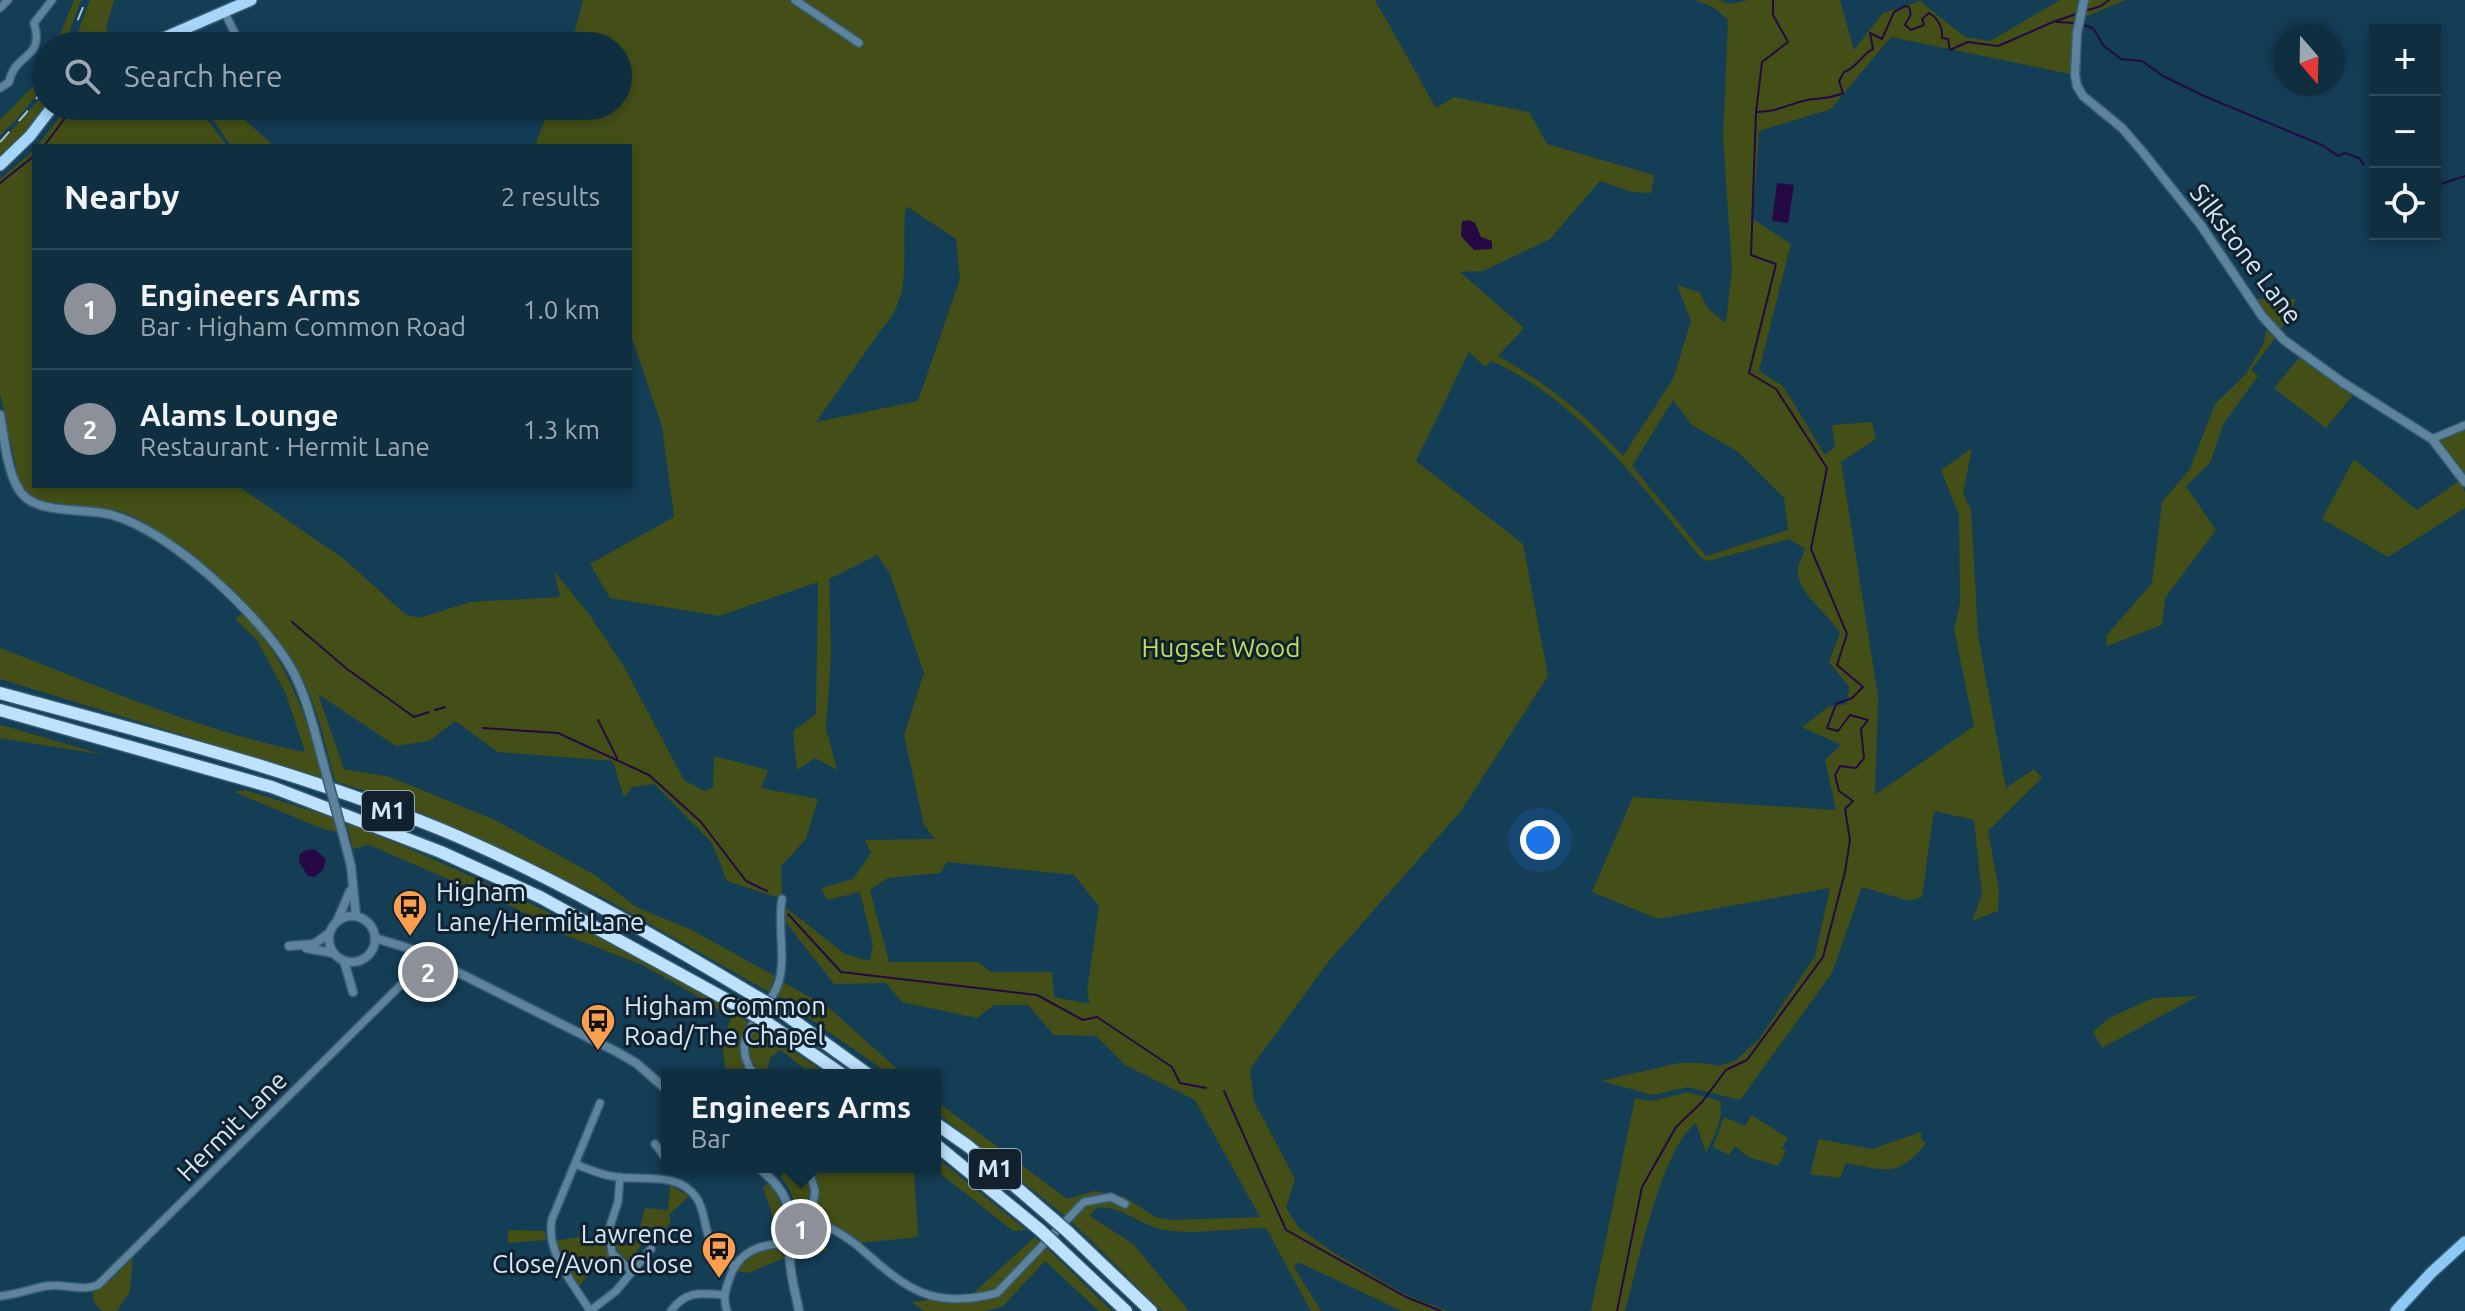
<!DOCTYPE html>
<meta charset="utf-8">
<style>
:root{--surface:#0f2e40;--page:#1d3a4b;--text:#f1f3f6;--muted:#9ba8b1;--line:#2f4a59;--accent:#8c9099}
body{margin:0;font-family:Ubuntu,sans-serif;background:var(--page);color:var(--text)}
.controls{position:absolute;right:24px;top:24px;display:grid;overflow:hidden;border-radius:0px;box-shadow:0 4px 12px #0003}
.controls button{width:72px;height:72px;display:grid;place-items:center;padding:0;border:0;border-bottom:2px solid var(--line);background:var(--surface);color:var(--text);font:40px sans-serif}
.compass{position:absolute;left:2273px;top:24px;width:72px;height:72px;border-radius:50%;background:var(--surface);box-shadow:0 4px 12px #0003;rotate:160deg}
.you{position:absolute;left:1540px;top:840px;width:28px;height:28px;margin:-20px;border:6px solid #fff;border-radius:50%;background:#1a73e8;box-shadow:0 0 0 12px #1a73e833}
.badge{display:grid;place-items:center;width:52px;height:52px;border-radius:50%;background:var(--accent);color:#fff;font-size:26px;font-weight:700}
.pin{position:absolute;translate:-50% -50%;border:4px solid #fff;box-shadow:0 2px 8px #0006}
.popup{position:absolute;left:661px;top:1069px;width:280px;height:104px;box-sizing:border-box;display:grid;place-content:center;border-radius:0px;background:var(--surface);filter:drop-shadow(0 2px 6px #0005);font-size:26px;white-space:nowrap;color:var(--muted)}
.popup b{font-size:30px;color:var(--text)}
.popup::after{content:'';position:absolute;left:50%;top:100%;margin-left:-16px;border:16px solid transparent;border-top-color:var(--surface)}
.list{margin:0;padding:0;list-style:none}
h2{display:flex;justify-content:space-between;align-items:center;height:104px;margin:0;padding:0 32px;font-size:34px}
h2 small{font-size:26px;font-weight:400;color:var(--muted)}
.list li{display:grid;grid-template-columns:52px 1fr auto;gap:24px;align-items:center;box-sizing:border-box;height:120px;padding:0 32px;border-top:2px solid var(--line)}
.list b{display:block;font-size:30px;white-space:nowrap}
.list p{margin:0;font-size:26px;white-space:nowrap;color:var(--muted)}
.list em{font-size:26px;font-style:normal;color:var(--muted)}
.icon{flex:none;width:44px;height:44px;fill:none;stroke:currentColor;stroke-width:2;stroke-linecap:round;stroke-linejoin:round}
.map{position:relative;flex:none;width:2465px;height:1311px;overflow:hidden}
.search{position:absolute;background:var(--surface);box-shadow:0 4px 12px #0003;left:32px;top:32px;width:600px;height:88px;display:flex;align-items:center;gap:20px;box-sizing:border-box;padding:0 28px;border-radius:44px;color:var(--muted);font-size:30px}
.panel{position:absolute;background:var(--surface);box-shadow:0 4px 12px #0003;left:32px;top:144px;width:600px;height:344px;border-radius:0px}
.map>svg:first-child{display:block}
.green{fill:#434f17;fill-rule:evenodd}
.water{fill:#250844}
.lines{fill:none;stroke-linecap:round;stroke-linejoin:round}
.stream{stroke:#250844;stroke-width:2}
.minor-casing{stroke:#365c73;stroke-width:10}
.tertiary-casing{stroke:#365c73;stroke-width:11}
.primary-casing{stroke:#365c73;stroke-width:14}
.trunk-casing{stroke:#365c73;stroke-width:14}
.motorway-casing{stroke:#365c73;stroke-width:15}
.minor{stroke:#5e839d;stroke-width:7}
.tertiary{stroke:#5e839d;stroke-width:8}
.primary{stroke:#8cc9f5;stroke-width:11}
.trunk{stroke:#a5d5f8;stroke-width:11}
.motorway{stroke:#bee1fc;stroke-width:12}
.rail{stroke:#a8c1d3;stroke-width:2;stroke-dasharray:14 14;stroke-linecap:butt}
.tertiary-bridge-casing{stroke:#365c73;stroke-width:11;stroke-linecap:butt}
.motorway-bridge-casing{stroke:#365c73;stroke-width:15;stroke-linecap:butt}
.tertiary-bridge{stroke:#5e839d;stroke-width:8}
.motorway-bridge{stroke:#bee1fc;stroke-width:12}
.labels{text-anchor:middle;stroke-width:6;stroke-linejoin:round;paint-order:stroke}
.shield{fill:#11222e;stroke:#98acbb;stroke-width:2}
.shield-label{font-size:24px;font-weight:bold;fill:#d2e7f7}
.street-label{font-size:26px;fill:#d2e7f7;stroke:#11222e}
.park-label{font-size:26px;fill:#c0dd5a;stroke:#11222e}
.poi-label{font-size:26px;fill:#d2e7f7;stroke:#11222e;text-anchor:start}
</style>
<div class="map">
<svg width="2465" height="1311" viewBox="0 0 2465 1311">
<rect width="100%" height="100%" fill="#143d56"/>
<g class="green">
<polygon points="74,0 81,0 64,46 55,46"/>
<polygon points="90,0 114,0 106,28 114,46 73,46"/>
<path d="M583 0H1375L1436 108 1454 97 1529 112 1547 144 1654 175 1651 193 1632 192 1600 181 1550 239 1483 271 1460 272 1524 328 1498 356C1551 386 1581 411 1623 456L1673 379 1691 321 1677 285 1699 292 1709 310 1726 323 1732 268 1723 138 1728 20 1713 7 1695 0H1719L1730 4 1749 0H1840L1854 50 1883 13 1923 0 1921 2 1965 37 1990 41 2060 0H2077L2079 11 2070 74 1891 37 1831 109 1759 131 1753 219 1791 244 1759 371 1783 386 1825 455 1835 447 1832 425 1872 422 1876 439 1841 462 1878 696 1875 795 1974 726 1954 630 1960 603 1959 515 1941 470 1972 448 1963 494 1971 510 1978 635 2006 788 2034 769 2042 778 1988 831 1999 890 1998 911 1972 921 1982 895 1974 820 1934 811 1922 897 1909 901 1862 887 1832 973 1740 1100 1688 1087 1653 1095 1601 1081 1679 1063H1702L1720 1066 1736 1060 1759 1039 1815 956 1830 888 1658 919 1592 892 1633 797 1836 810 1825 760 1841 745 1802 727 1828 707 1847 704 1849 687 1829 662 1840 633C1828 613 1795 592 1798 568 1799 562 1804 554 1805 549L1789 539 1708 561 1701 558C1640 484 1581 402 1492 361L1485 367 1469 352 1416 461 1523 544 1548 676 1461 811 1329 961 1250 1069 1254 1101 1295 1179 1286 1208 1299 1228 1336 1254 1406 1295 1448 1311H1402L1298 1262 1294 1267 1321 1311H1311L1266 1228C1239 1228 1190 1235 1165 1230 1140 1226 1121 1204 1096 1208L1090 1216 1133 1244 1189 1311H1162L1070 1220 935 1111V1100L1067 1199 1094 1191 1123 1196 1155 1217 1172 1220 1260 1217 1195 1100 1125 1065 1096 1036 1054 1035 1028 1005H994L977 1018 902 1002 886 983 834 984 781 916 784 906 845 954 870 961 873 945 860 892 827 900 821 888 853 879 871 853 865 840 935 839 924 825 904 735 924 673 890 574 877 555 829 579 831 653 826 728 837 770 815 758 797 770 793 731 816 714 818 582 719 616 610 598 590 564 674 517 662 427 630 332V146H535L550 106H618V46H571ZM906 206 956 239 960 279 918 401 816 422 881 330C915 296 900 250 906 206ZM1673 400 1692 425 1737 451 1784 498 1788 530 1706 556 1632 466ZM947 862 1074 875 1099 906 1087 992 1090 1004 1054 997 1052 972H991L978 962H889L870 890 888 878 940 873Z"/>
<polygon points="2087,0 2126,0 2085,17"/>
<path d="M46 64C46 93 19 116 0 136V120L35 84Z"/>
<polygon points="46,92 46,106 19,141 0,158 0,143"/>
<polygon points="68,106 185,106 204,115 227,146 37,146"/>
<polygon points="198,106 229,106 274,146 231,146 208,113"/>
<path d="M34 150V486H238L344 559 405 614 419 618 470 602 560 597 554 571 589 614 623 665 684 780 704 791 713 788 714 756 768 770 761 788 818 799 806 839 781 866 782 899 727 881 712 843 654 784 632 787 624 798 613 761 498 752 455 721 429 741 396 746 318 694 344 769 390 777 495 820 595 875 636 907 690 929 775 976 769 992 604 898 372 793 335 781C326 748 319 712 304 682 277 625 183 538 125 513 100 503 41 508 25 492 22 489 21 485 19 482L0 393V179Z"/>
<polygon points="2255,299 2296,299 2280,331"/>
<polygon points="2266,330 2275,338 2251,370 2274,388 2299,358 2353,395 2326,428 2258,376 2224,423 2210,463 2186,486 2216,530 2165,598 2162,625 2107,646 2106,636 2152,583 2162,502 2190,469 2215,404 2245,375 2264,343"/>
<polygon points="2465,429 2465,474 2439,439"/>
<polygon points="2354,459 2417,510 2459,481 2465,492 2465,508 2388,557 2322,519"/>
<path d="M242 614C289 659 306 717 323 778L0 679V648C100 686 199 731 305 752L286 694 257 640 235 619Z"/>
<polygon points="0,725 5,726 104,755 0,738"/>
<polygon points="245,790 334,818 337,832 323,829 234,792"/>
<path d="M346 822C433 858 517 896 601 938 651 963 704 988 748 1022 739 1046 739 1052 749 1075L726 1074 722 1042 731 1018 701 998 642 965 565 935 515 908 369 845 353 849Z"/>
<polygon points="783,982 829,1008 904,1075 891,1075 775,995"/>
<polygon points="2198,996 2102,1048 2093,1032 2109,1018 2153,998"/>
<polygon points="752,1024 829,1075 804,1075 805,1069 780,1050 770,1058 767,1071 770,1075 759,1075 749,1053"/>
<path d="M1688 1092 1720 1101C1724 1120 1714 1135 1706 1153L1696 1123C1662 1147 1637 1268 1625 1311H1591L1635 1098 1652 1101Z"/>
<polygon points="1751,1115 1788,1138 1782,1148 1786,1151 1778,1166 1748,1157 1735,1146 1729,1155 1713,1147 1724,1117 1745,1126"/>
<path d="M1921 1132V1139L1926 1143C1897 1179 1887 1170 1846 1163L1840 1178 1810 1174 1819 1139 1872 1149Z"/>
<polygon points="935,1156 1026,1230 1013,1231 932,1167 935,1167"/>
<polygon points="785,1167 805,1167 811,1191 806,1214 796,1209 791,1193 781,1176"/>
<polygon points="814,1167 914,1167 918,1237 860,1243 814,1214 818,1191"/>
<path d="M769 1183C781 1200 786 1214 784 1235L780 1237 763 1187Z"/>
<path d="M670 1185 689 1196 669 1215 671 1222 652 1245 646 1240 638 1250 636 1258 631 1262C623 1258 618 1253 615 1245L636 1242 645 1208 668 1210Z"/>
<polygon points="508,1230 545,1231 546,1240 508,1243"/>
<polygon points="820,1234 827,1250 804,1254 805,1239"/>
<polygon points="578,1237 605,1244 610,1258 600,1260 578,1288 558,1253 555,1241"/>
<polygon points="1035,1237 1112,1311 1099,1311 1045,1261 1002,1307 985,1311 924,1311 911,1302 971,1295"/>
<polygon points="777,1248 781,1250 784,1258 748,1273 736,1271 754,1253"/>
<polygon points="133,1257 130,1291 117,1311 102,1311 95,1304 92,1293 115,1276"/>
</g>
<g class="water">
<polygon points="1777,183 1794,185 1788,223 1772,221"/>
<polygon points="1469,220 1475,223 1481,237 1492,241 1492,249 1474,250 1461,236 1462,221"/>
<polygon points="314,849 326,859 323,870 314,877 308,876 299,862 300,854 306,850"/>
</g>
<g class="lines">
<g class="stream">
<polyline points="2085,11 2101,6 2109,0"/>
<polyline points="2057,22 2074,23"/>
<polyline points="2080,24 2093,28 2104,46 2121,59 2142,61 2163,76 2204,96 2322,145 2338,156 2345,153 2359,158 2364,165"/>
<polyline points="179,46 204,35"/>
<path d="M1757 112C1780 111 1783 106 1803 101 1817 97 1829 100 1843 93L1839 81 1844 72C1857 68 1861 55 1873 49L1870 33 1882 39 1894 12 1905 6 1909 7C1913 17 1908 17 1905 25L1911 30 1924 25 1922 19 1929 13C1938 18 1943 28 1942 38L1948 39 1950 50 1968 42 1998 46 2053 22 2079 13"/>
<polyline points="44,146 74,106"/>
<polyline points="0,183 34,156"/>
<polyline points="2435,186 2465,176"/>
<polyline points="292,622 347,669 414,717 429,712"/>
<polyline points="435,710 445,707"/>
<polyline points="598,720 617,758"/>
<polyline points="483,728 558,733 649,775 701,822 746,881 767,891"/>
<polyline points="788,914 841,972 1037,995 1083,1020 1097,1017 1172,1067 1180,1083 1206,1088"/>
<polyline points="1224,1091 1286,1230 1406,1297 1441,1311"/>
<polyline points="1617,1311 1642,1187 1676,1127 1702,1102 1726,1070 1747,1060 1823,957 1845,872 1850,840 1845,809 1853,801 1839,791 1835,775 1840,766 1856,768 1864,758 1861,729 1868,720 1850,715 1838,731 1827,728 1836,704 1852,698 1863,687 1837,665 1847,634 1811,549 1827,468 1776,389 1749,373 1776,264 1751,255 1756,112 1762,62 1788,42 1773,15 1773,0"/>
</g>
<defs>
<g id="minor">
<polyline points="795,0 859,43"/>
<polyline points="0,8 8,0"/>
<polyline points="225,13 241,46"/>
<path d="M0 88 9 82C15 52 45 60 34 23L52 0"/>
<polyline points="2432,439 2465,425"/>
<path d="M754 1075C725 1032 769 1017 779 981 786 955 777 926 782 899"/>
<polyline points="655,1144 667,1160"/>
<path d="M575 1164C588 1169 601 1175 616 1177 643 1181 677 1171 696 1197 705 1210 704 1225 709 1238 714 1249 725 1258 733 1266"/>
<polyline points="620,1177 618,1202 610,1226 610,1237 612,1253 632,1272"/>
<path d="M811 1217C827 1226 845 1235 859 1247 905 1287 930 1311 997 1293L1084 1202 1111 1197 1125 1204"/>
<polyline points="791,1220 811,1217 815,1191 808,1167"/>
<path d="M0 1296C16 1295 30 1289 46 1286 63 1283 81 1292 98 1285L428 958"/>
<path d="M590 1311C573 1283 545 1252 552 1219L600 1103"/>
<polyline points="590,1311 616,1291 651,1249"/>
<path d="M671 1311C686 1290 701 1293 724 1295"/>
<path d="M727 1311C723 1299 725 1291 729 1280 738 1250 761 1244 789 1243"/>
</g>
<g id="tertiary">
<polyline points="2084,0 2077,33 2075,75 2077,86 2083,96 2122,128 2141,150 2200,224 2262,316 2284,340 2342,382 2432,439 2465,482"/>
<path d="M0 415C4 437 8 481 24 496 42 514 87 508 112 515 171 531 261 616 291 668 306 695 313 725 321 755"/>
<polyline points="343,835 351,866 356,916"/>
<circle cx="352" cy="939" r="23"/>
<polyline points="338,919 350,891"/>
<polyline points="375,938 411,949 617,1052 636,1063 667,1090"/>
<polyline points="289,946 314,944 328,934"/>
<polyline points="306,948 333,953"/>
<polyline points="344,961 353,992"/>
<path d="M758 1167C800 1202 786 1215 790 1262 791 1278 796 1295 799 1311"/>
</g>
<polyline id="primary" points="2396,1311 2431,1273 2465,1242"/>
<g id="trunk">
<polyline points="145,46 251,0"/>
<polyline points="0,165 30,136 53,106"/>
</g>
<g id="motorway">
<path d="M0 693C147 733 298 771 440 829 548 874 650 933 750 993"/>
<polyline points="0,710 272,787 441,852 540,897 742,1008"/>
<polyline points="778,1009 869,1075"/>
<polyline points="769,1024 843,1075"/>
<polyline points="935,1123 968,1146 1052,1218"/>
<polyline points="935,1144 1040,1230"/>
<polyline points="1068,1232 1151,1311"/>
<polyline points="1055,1244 1126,1311"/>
</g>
</defs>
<use href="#minor" class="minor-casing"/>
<use href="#tertiary" class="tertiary-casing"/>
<use href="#primary" class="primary-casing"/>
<use href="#trunk" class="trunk-casing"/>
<use href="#motorway" class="motorway-casing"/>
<use href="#minor" class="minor"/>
<use href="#tertiary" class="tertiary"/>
<use href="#primary" class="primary"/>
<use href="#trunk" class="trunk"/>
<use href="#motorway" class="motorway"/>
<g class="rail">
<polyline points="67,46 86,0"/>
<polyline points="0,142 26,113 46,85"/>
</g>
<defs>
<polyline id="tertiary-bridge" points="321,755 343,835"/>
<g id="motorway-bridge">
<polyline points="750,993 778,1009"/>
<polyline points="742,1008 769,1024"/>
<polyline points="1052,1218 1068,1232"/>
<polyline points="1040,1230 1055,1244"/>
</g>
</defs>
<use href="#tertiary-bridge" class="tertiary-bridge-casing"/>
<use href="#motorway-bridge" class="motorway-bridge-casing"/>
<use href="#tertiary-bridge" class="tertiary-bridge"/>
<use href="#motorway-bridge" class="motorway-bridge"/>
</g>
<defs>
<symbol id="bus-pin" viewBox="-11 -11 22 30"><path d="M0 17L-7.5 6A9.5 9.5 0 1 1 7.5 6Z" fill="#f99f4d" stroke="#11222e"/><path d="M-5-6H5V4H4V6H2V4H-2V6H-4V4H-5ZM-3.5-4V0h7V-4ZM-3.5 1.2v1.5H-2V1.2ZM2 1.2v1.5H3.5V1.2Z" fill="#111"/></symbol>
</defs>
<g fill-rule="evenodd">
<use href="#bus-pin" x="390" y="887" width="40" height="54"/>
<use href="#bus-pin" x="578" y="1001" width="40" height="54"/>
<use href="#bus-pin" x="699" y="1229" width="40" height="54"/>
</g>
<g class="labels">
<g class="shield">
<rect x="362" y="791" width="52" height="40" rx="6"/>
<rect x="969" y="1149" width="52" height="40" rx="6"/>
</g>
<g class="shield-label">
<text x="388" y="819">M1</text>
<text x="995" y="1177">M1</text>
</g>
<g class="street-label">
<text transform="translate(2246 254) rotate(53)" y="9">Silkstone Lane</text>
<text transform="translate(232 1126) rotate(-45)" y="9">Hermit Lane</text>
</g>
<g class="park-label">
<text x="1221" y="657">Hugset Wood</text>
</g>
<g class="poi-label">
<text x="436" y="901">Higham<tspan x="436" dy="30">Lane/Hermit Lane</tspan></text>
<text x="624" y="1015">Higham Common<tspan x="624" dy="30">Road/The Chapel</tspan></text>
<text x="693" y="1243" text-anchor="end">Lawrence<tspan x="693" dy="30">Close/Avon Close</tspan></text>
</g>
</g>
</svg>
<div class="controls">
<button>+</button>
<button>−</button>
<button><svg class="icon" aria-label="locate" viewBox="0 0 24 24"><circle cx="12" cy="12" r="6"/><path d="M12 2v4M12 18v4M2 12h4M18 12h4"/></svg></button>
</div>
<svg class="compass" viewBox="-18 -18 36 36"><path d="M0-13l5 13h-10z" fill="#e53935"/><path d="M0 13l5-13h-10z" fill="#9ba8b1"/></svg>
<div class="you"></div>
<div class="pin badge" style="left:801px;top:1229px">1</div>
<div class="popup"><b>Engineers Arms</b>Bar</div>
<div class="pin badge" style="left:428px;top:972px">2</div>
<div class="search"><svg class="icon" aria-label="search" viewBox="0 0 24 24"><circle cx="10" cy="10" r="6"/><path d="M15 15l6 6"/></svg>Search here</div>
<section class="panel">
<h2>Nearby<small>2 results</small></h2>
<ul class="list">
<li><span class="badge">1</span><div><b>Engineers Arms</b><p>Bar · Higham Common Road</p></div><em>1.0 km</em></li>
<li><span class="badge">2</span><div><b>Alams Lounge</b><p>Restaurant · Hermit Lane</p></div><em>1.3 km</em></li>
</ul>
</section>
</div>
